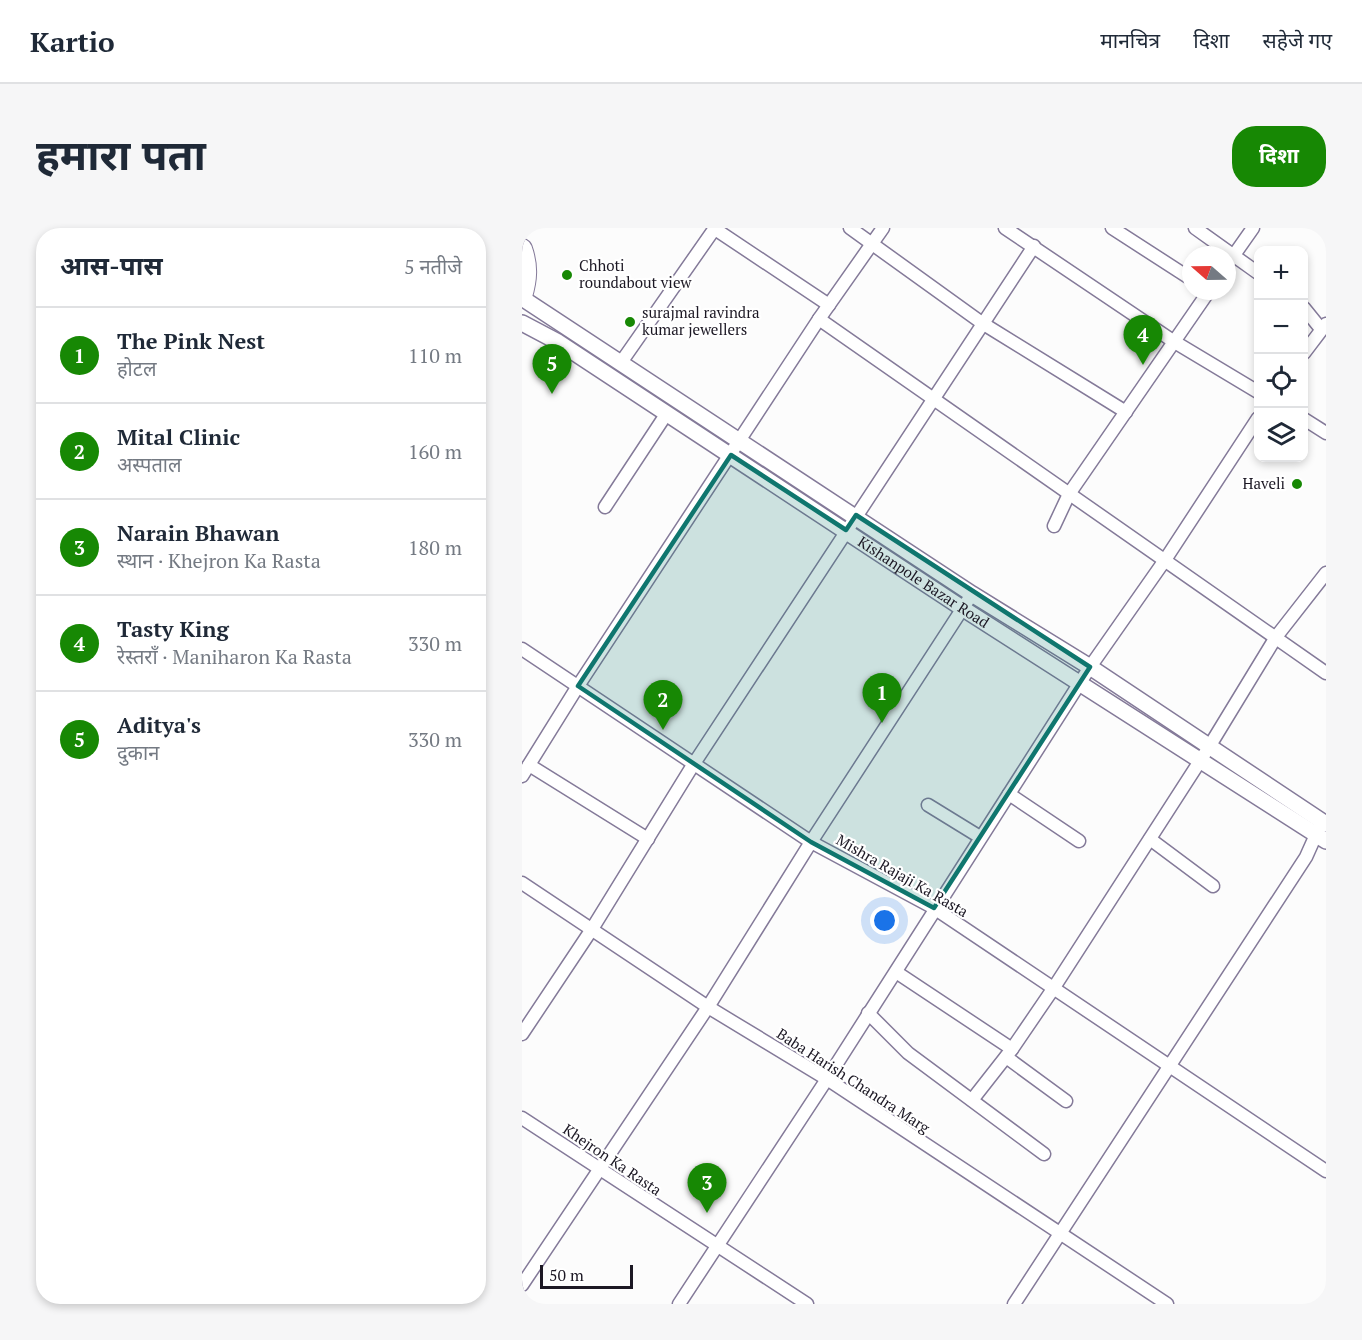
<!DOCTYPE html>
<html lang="hi">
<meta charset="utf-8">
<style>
:root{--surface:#fff;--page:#f6f6f7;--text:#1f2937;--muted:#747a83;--line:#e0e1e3;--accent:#178804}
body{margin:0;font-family:"PT Serif","Noto Sans Devanagari",serif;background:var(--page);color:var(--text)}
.controls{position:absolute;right:18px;top:18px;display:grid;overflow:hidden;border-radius:12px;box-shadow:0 3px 9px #0003}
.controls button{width:54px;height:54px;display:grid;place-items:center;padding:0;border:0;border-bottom:2px solid var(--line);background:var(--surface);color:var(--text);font:30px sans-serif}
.compass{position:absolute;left:660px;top:18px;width:54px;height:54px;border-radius:50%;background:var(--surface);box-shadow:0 3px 9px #0003;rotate:290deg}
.scale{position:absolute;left:18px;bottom:15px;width:93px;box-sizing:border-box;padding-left:6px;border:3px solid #1c1824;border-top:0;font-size:16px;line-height:21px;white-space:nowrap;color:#1c1824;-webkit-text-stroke:4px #fff;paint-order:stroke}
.you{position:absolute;left:363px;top:693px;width:21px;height:21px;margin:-15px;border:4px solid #fff;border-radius:50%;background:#1a73e8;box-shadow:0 0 0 9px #1a73e833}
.badge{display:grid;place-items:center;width:39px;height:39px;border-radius:50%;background:var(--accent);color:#fff;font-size:20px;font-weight:700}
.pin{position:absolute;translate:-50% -50px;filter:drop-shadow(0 2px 3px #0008)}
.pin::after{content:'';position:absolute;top:32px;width:21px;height:18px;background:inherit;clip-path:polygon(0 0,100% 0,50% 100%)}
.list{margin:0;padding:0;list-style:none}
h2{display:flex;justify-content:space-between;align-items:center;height:78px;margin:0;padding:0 24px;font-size:26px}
h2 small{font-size:20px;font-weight:400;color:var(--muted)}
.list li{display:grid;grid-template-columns:39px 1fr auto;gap:18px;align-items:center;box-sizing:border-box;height:96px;padding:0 24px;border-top:2px solid var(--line)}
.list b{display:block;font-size:22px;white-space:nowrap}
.list p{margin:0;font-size:20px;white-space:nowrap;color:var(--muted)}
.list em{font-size:20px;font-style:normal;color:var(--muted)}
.icon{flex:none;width:33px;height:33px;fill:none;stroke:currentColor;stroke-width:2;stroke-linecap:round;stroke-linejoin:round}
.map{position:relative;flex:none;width:804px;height:1076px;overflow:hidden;border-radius:24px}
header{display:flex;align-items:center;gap:36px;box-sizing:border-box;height:84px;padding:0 30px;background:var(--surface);border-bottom:2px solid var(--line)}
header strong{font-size:28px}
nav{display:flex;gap:33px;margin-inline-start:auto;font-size:21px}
.intro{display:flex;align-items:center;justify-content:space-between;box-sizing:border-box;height:144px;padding:0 36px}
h1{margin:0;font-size:42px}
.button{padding:15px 27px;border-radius:24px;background:var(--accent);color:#fff;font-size:21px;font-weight:700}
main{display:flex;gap:36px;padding:0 36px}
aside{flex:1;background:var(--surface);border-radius:24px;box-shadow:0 3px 9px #0003}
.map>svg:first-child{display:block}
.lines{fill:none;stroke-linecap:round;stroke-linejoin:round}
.minor-casing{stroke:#847a99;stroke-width:15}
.tertiary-casing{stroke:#847a99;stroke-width:18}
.primary-casing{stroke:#847a99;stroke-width:22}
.minor{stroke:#fff;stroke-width:12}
.tertiary{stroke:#fff;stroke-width:15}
.primary{stroke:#fff;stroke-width:20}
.marked{fill:#0f766e;fill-opacity:0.2;stroke:#0f766e;stroke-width:4.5;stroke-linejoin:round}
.poi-dot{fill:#178804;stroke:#fff;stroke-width:2}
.labels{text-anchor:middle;stroke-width:4.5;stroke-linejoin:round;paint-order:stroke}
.poi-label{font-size:15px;fill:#1c1824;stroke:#fff;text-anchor:start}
.street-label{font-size:15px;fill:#1c1824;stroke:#fff}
</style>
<header>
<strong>Kartio</strong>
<nav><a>मानचित्र</a><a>दिशा</a><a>सहेजे गए</a></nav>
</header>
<div class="intro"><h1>हमारा पता</h1><a class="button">दिशा</a></div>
<main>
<aside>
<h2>आस-पास<small>5 नतीजे</small></h2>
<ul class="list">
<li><span class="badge">1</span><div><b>The Pink Nest</b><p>होटल</p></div><em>110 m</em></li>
<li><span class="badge">2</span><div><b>Mital Clinic</b><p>अस्पताल</p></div><em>160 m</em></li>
<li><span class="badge">3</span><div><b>Narain Bhawan</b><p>स्थान · Khejron Ka Rasta</p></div><em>180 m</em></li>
<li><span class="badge">4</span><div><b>Tasty King</b><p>रेस्तराँ · Maniharon Ka Rasta</p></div><em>330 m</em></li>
<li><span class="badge">5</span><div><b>Aditya's</b><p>दुकान</p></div><em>330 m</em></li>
</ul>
</aside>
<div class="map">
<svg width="804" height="1076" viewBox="0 0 804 1076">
<rect width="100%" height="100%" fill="#fcfcfc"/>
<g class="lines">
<defs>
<g id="minor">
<polyline points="328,0 460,95 604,184"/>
<polyline points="483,0 651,113 736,164"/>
<polyline points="590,0 669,51"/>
<polyline points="673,0 736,45"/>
<polyline points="193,1 307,77"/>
<polyline points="705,37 731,0"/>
<polyline points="782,80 799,101"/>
<polyline points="297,91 804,445"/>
<polyline points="782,125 804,96"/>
<polyline points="100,133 193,0"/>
<polyline points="782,191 804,205"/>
<polyline points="83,279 145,185"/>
<polyline points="532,298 547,266 687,63"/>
<polyline points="0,421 289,614 412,680 804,943"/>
<polyline points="7,537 126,611"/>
<polyline points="0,548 56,458 297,91 361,0"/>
<polyline points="487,566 557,613"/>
<polyline points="406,577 458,609"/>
<polyline points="628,611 691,658"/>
<polyline points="0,655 186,779 305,851 645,1076"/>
<polyline points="374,744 490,821"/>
<polyline points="346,785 386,825 522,926"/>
<polyline points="0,806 70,701 171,537 512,18"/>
<polyline points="484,829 544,873"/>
<polyline points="450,872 490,821 531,761 687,519 754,409 804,345"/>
<polyline points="0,890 285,1076"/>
<polyline points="0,1057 186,779 289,614 450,366"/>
<polyline points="157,1076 305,851 568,439 643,332 736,190"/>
<polyline points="492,1076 784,629 797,600"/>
</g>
<g id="tertiary">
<polyline points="0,70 450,366 568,439 804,596"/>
<path id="s1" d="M0 95 36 114 440 380 804 613"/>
</g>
<path id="primary" d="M0 21C6 38 5 51 0 68"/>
</defs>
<use href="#minor" class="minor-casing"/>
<use href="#tertiary" class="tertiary-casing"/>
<use href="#primary" class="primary-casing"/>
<use href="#minor" class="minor"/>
<use href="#tertiary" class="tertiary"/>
<use href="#primary" class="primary"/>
</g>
<path class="marked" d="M209 227 324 302 334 287 568 439 412 680 289 614 56 458Z"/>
<g class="poi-dot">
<circle cx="45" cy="47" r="6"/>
<circle cx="108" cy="94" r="6"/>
<circle cx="775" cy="256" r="6"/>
</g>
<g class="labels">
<g class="poi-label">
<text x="57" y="43">Chhoti<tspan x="57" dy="17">roundabout view</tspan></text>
<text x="120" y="90">surajmal ravindra<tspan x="120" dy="17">kumar jewellers</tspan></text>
<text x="763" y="261" text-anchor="end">Haveli</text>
</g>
<g class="street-label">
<text dy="5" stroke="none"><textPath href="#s1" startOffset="478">Kishanpole Bazar Road</textPath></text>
<text transform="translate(380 648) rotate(30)" y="5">Mishra Rajaji Ka Rasta</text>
<text transform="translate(331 853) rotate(33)" y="5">Baba Harish Chandra Marg</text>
<text transform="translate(90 932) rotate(34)" y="5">Khejron Ka Rasta</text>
</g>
</g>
</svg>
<div class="controls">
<button>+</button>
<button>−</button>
<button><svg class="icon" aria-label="locate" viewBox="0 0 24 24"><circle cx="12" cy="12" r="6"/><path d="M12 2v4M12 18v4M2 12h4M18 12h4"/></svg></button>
<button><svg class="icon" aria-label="layers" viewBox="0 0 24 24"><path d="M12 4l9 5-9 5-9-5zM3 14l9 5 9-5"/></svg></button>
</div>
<svg class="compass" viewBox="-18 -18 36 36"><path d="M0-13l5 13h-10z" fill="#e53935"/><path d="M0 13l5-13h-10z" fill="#747a83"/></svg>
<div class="scale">50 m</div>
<div class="you"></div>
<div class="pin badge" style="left:360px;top:495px">1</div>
<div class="pin badge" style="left:141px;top:502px">2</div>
<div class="pin badge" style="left:185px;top:985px">3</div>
<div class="pin badge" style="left:621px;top:137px">4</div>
<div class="pin badge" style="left:30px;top:166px">5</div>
</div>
</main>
